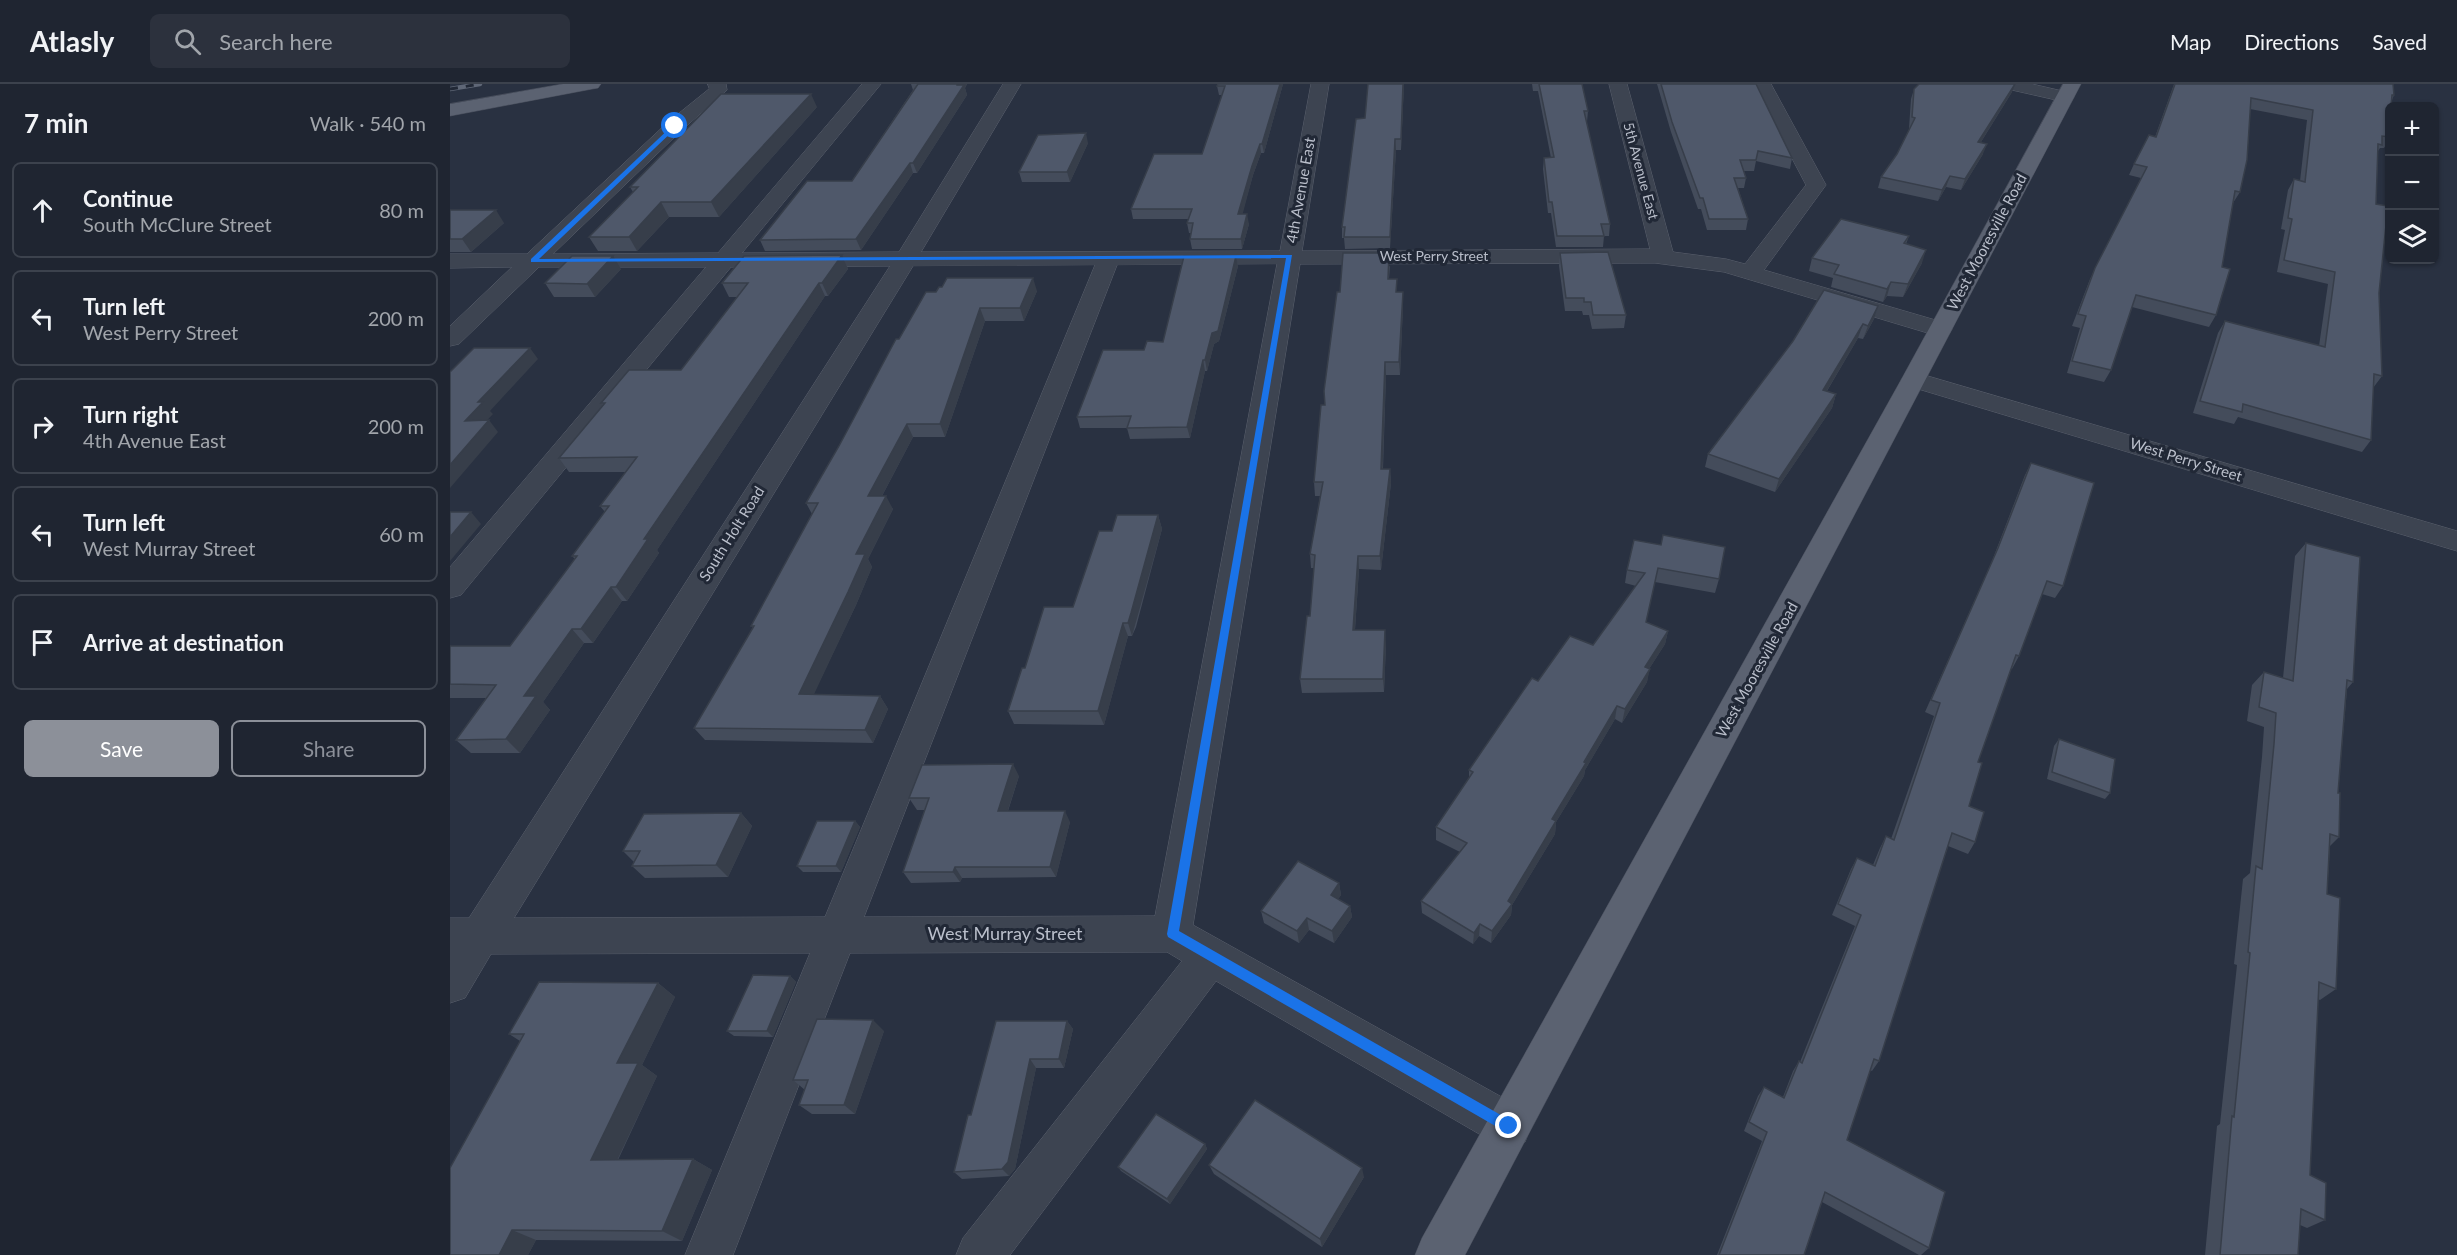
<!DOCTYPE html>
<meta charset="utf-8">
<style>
:root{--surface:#1f2531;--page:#2c313d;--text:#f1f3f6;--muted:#a1a5ab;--line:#3c424d;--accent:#8c9099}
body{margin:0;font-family:Lato,sans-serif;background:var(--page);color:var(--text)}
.controls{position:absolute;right:18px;top:18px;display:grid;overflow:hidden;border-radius:9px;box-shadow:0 2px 4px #0004}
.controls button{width:54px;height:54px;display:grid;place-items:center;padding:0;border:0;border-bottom:2px solid var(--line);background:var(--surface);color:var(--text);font:30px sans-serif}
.stop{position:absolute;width:18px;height:18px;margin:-14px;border:4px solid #1a73e8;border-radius:50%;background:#fff}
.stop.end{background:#1a73e8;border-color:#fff;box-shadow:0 2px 6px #0008}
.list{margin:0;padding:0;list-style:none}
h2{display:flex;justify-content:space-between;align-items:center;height:78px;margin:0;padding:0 24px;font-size:26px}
h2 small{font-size:20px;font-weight:400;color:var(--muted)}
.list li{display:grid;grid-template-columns:39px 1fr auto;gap:18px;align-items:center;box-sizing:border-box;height:96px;margin:0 12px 12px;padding:0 12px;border:2px solid var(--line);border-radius:9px}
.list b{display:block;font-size:22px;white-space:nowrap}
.list p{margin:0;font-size:20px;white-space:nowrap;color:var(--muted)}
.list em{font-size:20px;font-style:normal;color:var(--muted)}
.actions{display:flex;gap:12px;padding:18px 24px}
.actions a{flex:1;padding:14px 0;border:2px solid var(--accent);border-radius:9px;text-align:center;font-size:21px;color:var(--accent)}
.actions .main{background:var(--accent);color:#fff}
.icon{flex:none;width:33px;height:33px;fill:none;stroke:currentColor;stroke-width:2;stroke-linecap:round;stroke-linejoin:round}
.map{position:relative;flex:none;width:2007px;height:1171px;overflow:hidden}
header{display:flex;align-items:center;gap:36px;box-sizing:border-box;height:84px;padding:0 30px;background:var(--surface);border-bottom:2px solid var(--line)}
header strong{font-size:28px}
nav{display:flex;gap:33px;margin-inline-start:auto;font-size:21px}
.search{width:420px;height:54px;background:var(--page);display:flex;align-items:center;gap:15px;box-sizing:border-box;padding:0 21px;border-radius:9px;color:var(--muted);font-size:22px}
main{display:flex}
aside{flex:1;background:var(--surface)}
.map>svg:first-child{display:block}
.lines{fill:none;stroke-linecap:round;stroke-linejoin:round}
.minor-casing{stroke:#5b616e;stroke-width:1}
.major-casing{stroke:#464c5a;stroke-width:1}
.minor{fill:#3d4451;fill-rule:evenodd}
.major{fill:#5b6271;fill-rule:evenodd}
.rail-casing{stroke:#5f6777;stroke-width:4.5}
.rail{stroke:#212836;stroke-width:3;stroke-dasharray:8;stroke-linecap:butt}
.wall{fill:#444c5b}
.shaded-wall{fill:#373e4a}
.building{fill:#4f586a;stroke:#373e4a;stroke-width:1.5}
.route{fill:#1a73e8}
.labels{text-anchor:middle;stroke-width:6;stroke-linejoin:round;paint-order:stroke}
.far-street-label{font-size:14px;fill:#babfcb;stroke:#212836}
.street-label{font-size:15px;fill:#babfcb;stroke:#212836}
.near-street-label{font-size:18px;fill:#babfcb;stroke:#212836}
</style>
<header>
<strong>Atlasly</strong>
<div class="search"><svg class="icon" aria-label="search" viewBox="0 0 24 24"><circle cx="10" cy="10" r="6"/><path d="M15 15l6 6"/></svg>Search here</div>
<nav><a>Map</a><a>Directions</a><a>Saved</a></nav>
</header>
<main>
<aside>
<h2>7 min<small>Walk · 540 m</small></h2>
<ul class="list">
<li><svg class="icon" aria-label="ahead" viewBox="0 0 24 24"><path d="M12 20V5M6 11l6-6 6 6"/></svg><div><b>Continue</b><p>South McClure Street</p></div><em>80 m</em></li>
<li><svg class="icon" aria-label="left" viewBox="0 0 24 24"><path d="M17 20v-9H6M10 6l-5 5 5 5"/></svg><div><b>Turn left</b><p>West Perry Street</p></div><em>200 m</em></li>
<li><svg class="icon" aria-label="right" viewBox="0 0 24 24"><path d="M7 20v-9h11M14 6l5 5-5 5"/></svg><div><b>Turn right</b><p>4th Avenue East</p></div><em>200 m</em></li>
<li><svg class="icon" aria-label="left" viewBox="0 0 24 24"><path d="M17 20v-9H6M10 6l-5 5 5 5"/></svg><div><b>Turn left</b><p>West Murray Street</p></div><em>60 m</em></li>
<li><svg class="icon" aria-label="arrive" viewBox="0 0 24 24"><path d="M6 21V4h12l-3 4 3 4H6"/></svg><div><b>Arrive at destination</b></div></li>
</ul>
<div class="actions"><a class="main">Save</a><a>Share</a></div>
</aside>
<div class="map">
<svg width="2007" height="1171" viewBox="0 0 2007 1171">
<rect width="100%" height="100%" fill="#293141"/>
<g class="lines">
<defs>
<g id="minor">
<path d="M258 0H276L277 6 232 46 103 170 268 169 412 0H431L292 169 449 168 553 0H571L471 168 830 167 861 0H879L852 167 1200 165 1159 0H1177L1223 168 1276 175 1295 180 1356 101 1303 0H1321L1376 101 1314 186 1499 240 1502 245 1499 250 1490 252 1481 250 1274 188 1205 179 850 180 743 841 1075 1026 1081 1042 1075 1058 1059 1064 1043 1058 766 897 560 1171H506L513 1154 732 877 717 868 400 869 283 1171H235L360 869 41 870 15 914 0 919V834H19L440 182 281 183 11 511 0 514V483L256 183H89L9 260 0 262V242L62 183 0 184V170H77L218 38 259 5ZM827 180 705 832 414 833 667 181ZM645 181 375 833 64 834 463 182Z"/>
<polygon points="1550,0 1582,0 1621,9 1624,13 1621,17 1615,18 1553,4"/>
<polygon points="1464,288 2007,447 2007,467 1455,301 1451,296 1455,291"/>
</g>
<g id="major">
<polygon points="113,0 151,0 148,4 142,5 0,32 0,20"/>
<polygon points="1613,0 1631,0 1015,1171 965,1171 972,1154 1451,296"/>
</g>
</defs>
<use href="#minor" class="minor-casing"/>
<use href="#major" class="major-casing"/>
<use href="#minor" class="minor"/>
<use href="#major" class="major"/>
<defs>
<polyline id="rail" points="0,5 30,0"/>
</defs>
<use href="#rail" class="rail-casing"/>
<use href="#rail" class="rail"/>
</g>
<g class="wall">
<polygon points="461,0 517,0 515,4 517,11 467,89 463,89 411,166 315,167 310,156 402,97 463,6"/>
<polygon points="833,0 814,69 811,69 803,91 792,130 799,140 792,165 742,165 740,155 741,149 739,149 737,139 739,135 683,135 681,125 752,70 772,11 769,11 767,2"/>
<polygon points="918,0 954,0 951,66 946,66 940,164 895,165 894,154 892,154 892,143 915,34"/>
<polygon points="1082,0 1132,0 1138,27 1137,38 1136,38 1160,140 1159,152 1154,152 1153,163 1106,163 1101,129 1098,129 1093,85 1094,74 1101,74 1088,7 1083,7"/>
<polygon points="1207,0 1306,0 1342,74 1340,85 1306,77 1304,87 1294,87 1296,94 1294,104 1288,104 1298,135 1296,146 1257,146 1251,125 1248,125 1221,48"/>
<polygon points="1724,0 1943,0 1944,11 1942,16 1940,55 1934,64 1930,64 1928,67 1926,120 1932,292 1923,304 1921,356 1912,368 1788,333 1784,340 1743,329 1768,249 1775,237 1869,262 1878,200 1827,188 1835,146 1831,145 1838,106 1844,95 1850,97 1857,36 1800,25 1790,108 1783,119 1772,183 1766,231 1759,243 1682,223 1661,286 1654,298 1617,289 1630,244 1622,242 1640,195 1691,94 1679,91 1684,80 1705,53"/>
<polygon points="1464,5 1562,8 1531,58 1533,70 1511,106 1496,103 1488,117 1428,104 1431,93 1447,70 1460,44 1459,44 1461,15"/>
<polygon points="367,23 269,133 219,133 187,167 148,167 139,153 183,108 180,103"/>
<polygon points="638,59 620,98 572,98 569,88"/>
<polygon points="0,126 54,139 21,168 0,168"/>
<polygon points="1459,152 1456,160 1472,179 1453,213 1437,212 1433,218 1381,203 1383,194 1359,187 1362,174"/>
<polygon points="1110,169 1176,231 1174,244 1142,245 1139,231 1133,231 1132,227 1115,227 1109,182"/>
<polygon points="392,171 398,185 378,212 375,212 207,466 209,469 177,517 172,517 143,559 134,559 93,618 100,626 70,669 21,669 6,656 36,614 0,614 0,562 60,562 125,475 122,472 155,428 150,422 176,388 119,388 109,374 153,321 151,319 231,286 288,213 279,213 272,199"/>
<polygon points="786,172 788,182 769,257 764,260 757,287 755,287 740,354 680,355 677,344 630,344 627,333 694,266 713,258"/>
<polygon points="940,182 939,195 953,222 950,291 936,291 933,385 940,385 941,399 931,486 909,485 905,546 936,560 934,608 852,609 850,595 860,532 864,484 861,484 860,470 870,412 865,412 864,398 890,208"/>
<polygon points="171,185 145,213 104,213 95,199"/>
<polygon points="587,207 574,237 535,237 495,353 463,353 432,412 443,425 418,475 422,483 406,521 363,611 430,612 438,625 423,659 255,656 244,644 303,544 301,542 362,430 356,419 389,362 449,255 486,208"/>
<polygon points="1428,222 1424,235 1413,255 1408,254 1377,307 1386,310 1382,324 1325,408 1255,383 1258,370"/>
<polygon points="1581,379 1613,502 1605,514 1592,510 1569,572 1562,585 1561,584 1528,678 1519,722 1525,758 1518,770 1498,762 1429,977 1422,987 1420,986 1397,1056 1479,1164 1471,1171 1469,1171 1372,1118 1354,1171 1267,1171 1312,1057 1294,1047 1308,1012 1314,1003 1333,1013 1343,987 1349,977 1350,978 1405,842 1382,831 1401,785 1407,774 1423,781 1430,764 1436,752 1441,755 1484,632 1475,628 1542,477 1575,391"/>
<polygon points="708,431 712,445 686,543 682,552 678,552 654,641 564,640 558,627 623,523 662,447"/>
<polygon points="1184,456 1269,495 1265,509 1205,498 1196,538 1218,547 1215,560 1199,585 1197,598 1172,639 1165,635 1135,686 1134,692 1106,738 1105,750 1062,821 1061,831 1041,859 1029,852 1023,860 972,829 971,817 1010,768 986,756 986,743 1019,695 1019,686 1088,597 1143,561 1186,502 1175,499 1177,486"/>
<polygon points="1856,459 1903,598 1897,605 1888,709 1889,753 1880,762 1877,810 1886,905 1870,916 1868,915 1860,1091 1875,1136 1857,1144 1850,1141 1848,1171 1755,1171 1767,1042 1770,1040 1787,881 1784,880 1793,795 1800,789 1812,673 1814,643 1797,637 1802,601 1814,588 1833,594 1845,472"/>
<polygon points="1609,655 1660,709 1655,715 1597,695 1604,662"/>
<polygon points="569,692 558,727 620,738 606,793 512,794 510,798 461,799 453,788 475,726 467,726 459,714"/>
<polygon points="291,729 302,742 278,793 195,794 182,782 184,778 173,767"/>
<polygon points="405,737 410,743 391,788 353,788 347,782"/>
<polygon points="889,799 891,811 888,815 900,822 902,833 884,859 859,846 849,859 814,839 811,827"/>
<polygon points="340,892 346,898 323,953 284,952 277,947"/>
<polygon points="208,899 225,913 192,981 207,992 168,1076 243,1075 262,1086 232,1157 86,1156 78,1171 0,1171 70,957 59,950"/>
<polygon points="617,937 623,945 614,984 586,984 565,1085 559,1092 512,1095 504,1088 521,1031"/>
<polygon points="434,947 405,1030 362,1030 349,1021 355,1006 343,996"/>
<polygon points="755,1060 757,1065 720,1120 671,1087 668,1083"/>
<polygon points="759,1081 914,1093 872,1163 764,1090"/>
</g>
<g class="shaded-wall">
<polygon points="507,0 517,0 515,4 517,11 467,89 463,79"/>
<polygon points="830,0 833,0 814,69 812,60"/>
<polygon points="953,0 954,0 951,66 951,55"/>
<polygon points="1565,0 1562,8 1524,69 1528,58"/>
<polygon points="361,10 367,23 269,133 261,118"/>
<polygon points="636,49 638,59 620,98 617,88"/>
<polygon points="945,55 946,66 940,164 940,153"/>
<polygon points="810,60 811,69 803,91 790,140 788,130 802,82"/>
<polygon points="1537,60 1533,70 1511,106 1515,95"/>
<polygon points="460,79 463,89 411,166 406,155"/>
<polygon points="1500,92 1496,103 1488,117 1492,106"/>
<polygon points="211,118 219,133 187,167 179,153"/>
<polygon points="46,126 54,139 21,168 12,155"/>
<polygon points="797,130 799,140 792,165 791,155"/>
<polygon points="1476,166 1472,179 1453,213 1458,200"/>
<polygon points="392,171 398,185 378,212 372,199"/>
<polygon points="163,172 171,185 145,213 137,200"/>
<polygon points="786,172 788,182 769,257 764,260 757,287 755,276 762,249"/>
<polygon points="583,194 587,207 574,237 570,224"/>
<polygon points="1441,198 1437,212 1433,218 1437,205"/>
<polygon points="369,199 375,212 207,466 209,469 177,517 166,503 194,455"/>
<polygon points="953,208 953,222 950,291 949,278"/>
<polygon points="1428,222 1424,235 1413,255 1418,242"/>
<polygon points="530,224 535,237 495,353 490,340"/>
<polygon points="1413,240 1408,254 1369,320 1373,306"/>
<polygon points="80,264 88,275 40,327 43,330 25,349 15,337 28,318"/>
<polygon points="753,276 755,287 740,354 737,343"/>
<polygon points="935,278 936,291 932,399 931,385"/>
<polygon points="1386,310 1382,324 1325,408 1329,395"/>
<polygon points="39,336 48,348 0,404 0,381"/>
<polygon points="457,340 463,353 425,425 418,412"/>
<polygon points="940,385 941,399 931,486 930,472"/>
<polygon points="436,412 443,425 418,475 422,483 406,521 358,623 349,610 406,470"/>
<polygon points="21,428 31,440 0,477 0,453"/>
<polygon points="708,431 712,445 682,552 678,539"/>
<polygon points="908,472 909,485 904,560 903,546"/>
<polygon points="161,503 172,517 143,559 131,545"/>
<polygon points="673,539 678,552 654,641 648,627"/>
<polygon points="122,545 134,559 93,618 100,626 70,669 56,655 74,612"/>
<polygon points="935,546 936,560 934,608 933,595"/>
<polygon points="1218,547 1215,560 1192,596 1195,583"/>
<polygon points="1200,585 1197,598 1172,639 1175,625"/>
<polygon points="430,612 438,625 423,659 415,646"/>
<polygon points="1167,622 1165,635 1135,686 1134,692 1106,738 1105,750 1062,821 1061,831 1041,859 1042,847 1102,735"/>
<polygon points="563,680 569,692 554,738 548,727"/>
<polygon points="615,727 620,738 606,793 600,783"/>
<polygon points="291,729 302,742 278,793 266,781"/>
<polygon points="405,737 410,743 391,788 386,782"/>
<polygon points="505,783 512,794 510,798 503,788"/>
<polygon points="889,799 891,811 883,823 881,811"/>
<polygon points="900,822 902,833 884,859 882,847"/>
<polygon points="857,834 859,846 849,859 847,847"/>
<polygon points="1030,840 1029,852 1023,860 1024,849"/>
<polygon points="340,892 346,898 323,953 317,947"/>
<polygon points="208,899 225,913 192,981 207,992 162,1087 141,1076 167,979"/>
<polygon points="423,936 434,947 405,1030 394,1021"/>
<polygon points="617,937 623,945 614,984 609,975"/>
<polygon points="580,975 586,984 565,1085 559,1092 552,1085"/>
<polygon points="755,1060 757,1065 720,1120 717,1115"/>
<polygon points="243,1075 262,1086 232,1157 212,1147"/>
<polygon points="912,1084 914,1093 872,1163 870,1155"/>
<polygon points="62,1146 86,1156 78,1171 49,1171"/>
</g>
<g class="building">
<polygon points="468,0 507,0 507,1 514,1 463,79 460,79 406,155 310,156 357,97 402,97"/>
<polygon points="768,0 830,0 812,60 810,60 802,82 788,130 797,130 791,155 740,155 743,139 737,139 742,125 681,125 704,70 752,70 775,2 767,2"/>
<polygon points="918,0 953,0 951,55 945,55 940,153 894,153 895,143 892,143 906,35 915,34"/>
<polygon points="1089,0 1132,0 1138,27 1134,27 1160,140 1151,140 1154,152 1107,152 1102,118 1099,118 1094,74 1104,73"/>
<polygon points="1211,0 1306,0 1342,74 1308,67 1306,76 1290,76 1296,94 1284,94 1298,135 1259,135 1253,114 1250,114 1222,38"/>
<polygon points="1469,0 1565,0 1528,58 1537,60 1515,95 1500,92 1492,106 1431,93 1447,70 1465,34 1462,33 1464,5"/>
<polygon points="1725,0 1943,0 1944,11 1942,11 1941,22 1940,22 1940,53 1932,52 1932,61 1928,60 1926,120 1938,122 1929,209 1932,292 1924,290 1921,356 1793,320 1792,328 1750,317 1775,237 1875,263 1885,188 1834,176 1842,135 1838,134 1844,95 1855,98 1863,26 1801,14 1797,76 1790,108 1785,107 1772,183 1780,185 1766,231 1686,211 1661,286 1622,277 1636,232 1628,230 1645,184 1697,83 1684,80 1699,51 1706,53"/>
<polygon points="271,10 361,10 261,118 211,118 179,153 139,153 188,103 180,103"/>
<polygon points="636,49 617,88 569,88 588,51"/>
<polygon points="0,126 46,126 12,155 0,155"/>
<polygon points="1391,135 1459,152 1454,159 1476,166 1458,200 1441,198 1437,205 1384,190 1389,181 1362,174"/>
<polygon points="1158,168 1176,231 1143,231 1141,218 1134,218 1134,214 1116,214 1110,169"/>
<polygon points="893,169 939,169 938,195 947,195 946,208 953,208 949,278 935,278 931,385 940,385 930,472 908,472 903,546 935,546 933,595 850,595 857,532 860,532 865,471 860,470 873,398 864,398 871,321 875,321 874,307 887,208 890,208"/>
<polygon points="392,171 372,199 369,199 194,455 198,455 166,503 161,503 131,545 122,545 74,612 86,612 56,655 6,656 46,601 0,600 0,562 60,562 127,472 122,472 159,422 150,422 187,373 109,374 155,319 151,319 179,286 231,286 298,199 272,199 294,172"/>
<polygon points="122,172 163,172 137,200 95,199"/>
<polygon points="734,172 786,172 768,247 762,249 755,276 753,276 737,343 677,344 681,332 627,333 653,266 694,266 697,257 713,258"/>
<polygon points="497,194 583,194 570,224 530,224 490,340 457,340 418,412 436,412 406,470 415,470 398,508 349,610 430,612 415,646 244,644 304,542 301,542 368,419 356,419 389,362 446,255 449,255 476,208 486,208 489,203 492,203"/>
<polygon points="1374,206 1428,222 1418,242 1413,240 1373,306 1386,310 1329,395 1258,370 1343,257"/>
<polygon points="24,264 80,264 28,318 33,318 15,337 39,336 0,381 0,288"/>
<polygon points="1581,379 1644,399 1613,502 1597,497 1569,572 1566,571 1528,678 1532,679 1519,722 1534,728 1525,758 1502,749 1429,977 1424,975 1397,1056 1495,1108 1479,1164 1375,1108 1354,1171 1269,1171 1317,1048 1299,1038 1314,1003 1334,1014 1349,977 1352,979 1411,831 1388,820 1407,774 1425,782 1436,752 1444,756 1490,619 1481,616 1548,464"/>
<polygon points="0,428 21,428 0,453"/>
<polygon points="667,431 708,431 681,529 678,539 673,539 648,627 558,627 572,584 575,584 594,523 623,523 649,447 662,447"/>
<polygon points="1213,451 1275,463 1269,495 1208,484 1196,538 1218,547 1195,583 1200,585 1175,625 1167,622 1134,678 1136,679 1102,735 1106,737 1058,817 1062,820 1042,847 1030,840 1024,849 971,817 1017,759 986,743 1023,688 1019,686 1082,594 1088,597 1120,552 1143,561 1195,489 1177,486 1184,456 1211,461"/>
<polygon points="1856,459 1910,473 1903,598 1897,596 1888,709 1890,709 1889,753 1880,750 1877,810 1890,814 1886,905 1869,898 1860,1091 1876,1099 1875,1136 1851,1125 1848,1171 1770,1171 1782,1032 1784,1033 1800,869 1798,868 1806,782 1812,785 1824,660 1826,629 1809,623 1814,588 1843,597"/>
<polygon points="1609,655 1665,675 1660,709 1602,688"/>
<polygon points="563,680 548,727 615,727 600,783 505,783 503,788 453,788 479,714 459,714 472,681"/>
<polygon points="291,729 266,781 182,782 190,767 173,767 194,730"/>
<polygon points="367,737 405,737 386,782 347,782"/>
<polygon points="848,777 889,799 881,811 900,822 882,847 857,834 847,847 811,827"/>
<polygon points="303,891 340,892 317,947 277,947"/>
<polygon points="89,898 208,899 167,979 188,979 141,1076 243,1075 212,1147 62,1146 49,1171 0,1171 0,1084 74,950 59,950"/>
<polygon points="367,935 423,936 394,1021 349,1021 358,996 343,996"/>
<polygon points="546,937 617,937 609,975 580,975 558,1078 552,1085 504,1088 518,1031 521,1031"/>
<polygon points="805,1016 912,1084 870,1155 759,1081"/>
<polygon points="706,1030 755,1060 717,1115 668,1083"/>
</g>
<polygon class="route" points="223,41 228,42 89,175 842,171 729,847 1063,1038 1065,1042 1063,1047 1059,1049 1054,1047 718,853 717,850 836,174 81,178 81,175"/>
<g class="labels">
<g class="far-street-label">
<text transform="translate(1191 87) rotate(75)" y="5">5th Avenue East</text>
<text x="984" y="177">West Perry Street</text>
</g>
<g class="street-label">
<text transform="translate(851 106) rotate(-80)" y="5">4th Avenue East</text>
<text transform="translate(1537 158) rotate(-62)" y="5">West Mooresville Road</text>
<text transform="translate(1736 376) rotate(17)" y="5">West Perry Street</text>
<text transform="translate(282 450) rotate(-58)" y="5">South Holt Road</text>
<text transform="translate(1307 586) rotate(-61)" y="5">West Mooresville Road</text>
</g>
<g class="near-street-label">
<text x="555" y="856">West Murray Street</text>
</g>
</g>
</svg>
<div class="controls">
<button>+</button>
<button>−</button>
<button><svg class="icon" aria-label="layers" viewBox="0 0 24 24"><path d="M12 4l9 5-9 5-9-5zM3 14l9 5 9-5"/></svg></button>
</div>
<div class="stop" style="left:225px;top:42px"></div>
<div class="stop end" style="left:1059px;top:1042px"></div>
</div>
</main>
